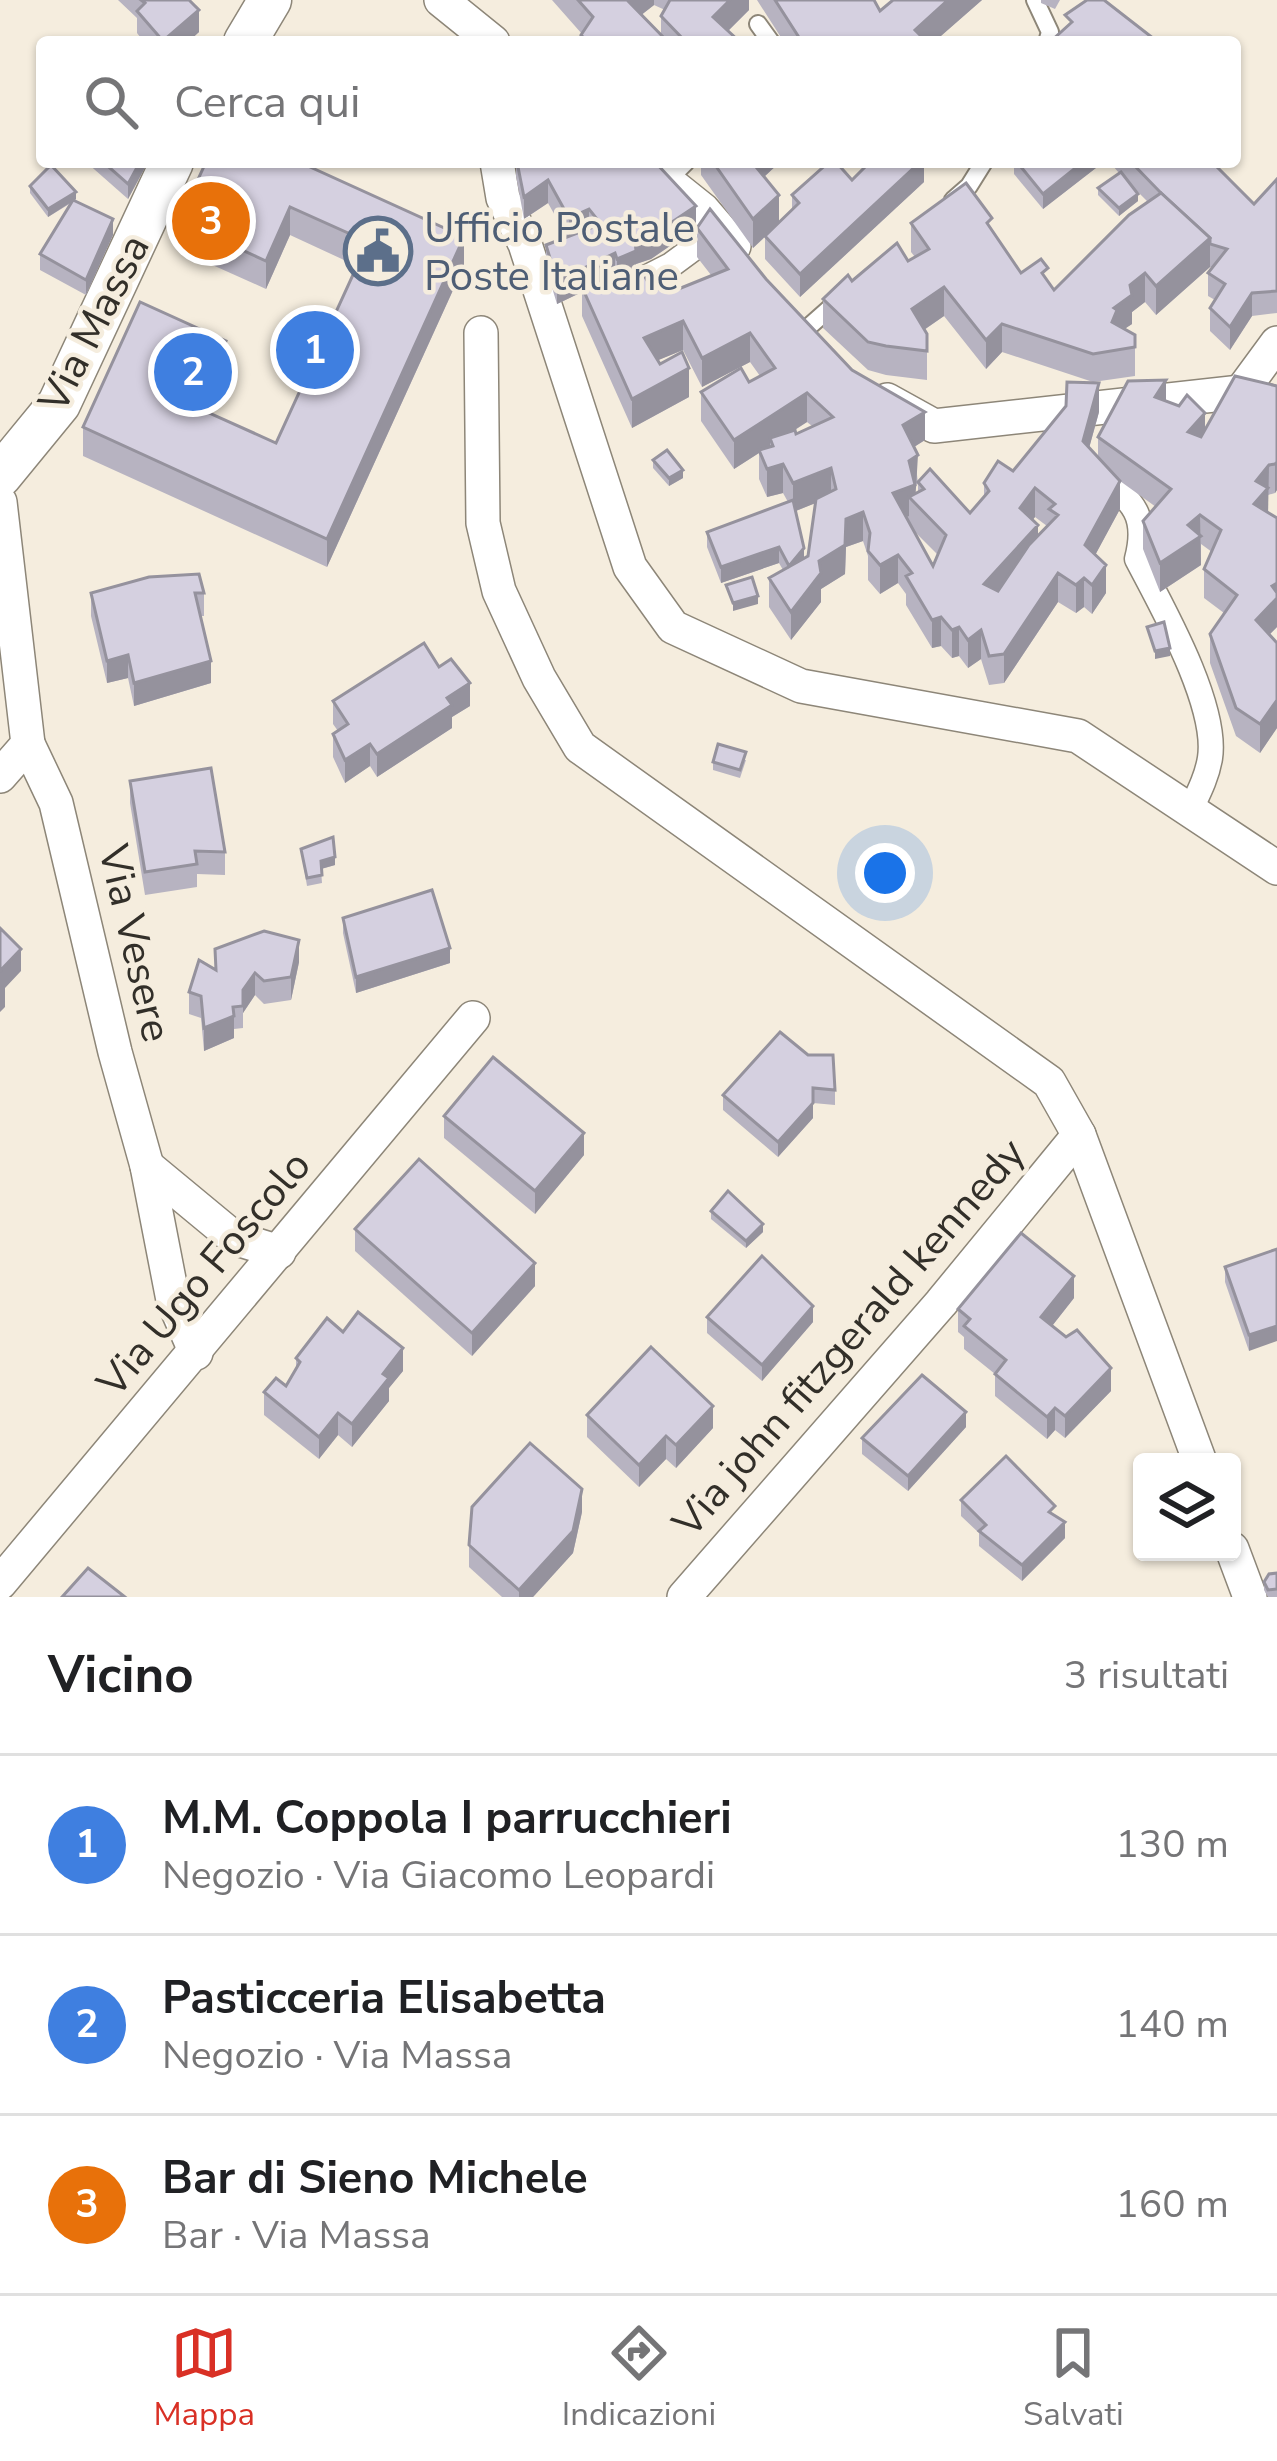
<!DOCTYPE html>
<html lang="it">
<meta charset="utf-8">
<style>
:root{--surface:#fff;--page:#f6f6f6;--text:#202124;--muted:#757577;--line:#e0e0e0;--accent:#d93025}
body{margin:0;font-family:"Nunito Sans",sans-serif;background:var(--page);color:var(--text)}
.controls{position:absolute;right:36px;bottom:36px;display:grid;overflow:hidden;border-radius:12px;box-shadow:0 3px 9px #0004}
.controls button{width:108px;height:108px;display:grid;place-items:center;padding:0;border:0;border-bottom:3px solid var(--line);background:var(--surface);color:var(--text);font:60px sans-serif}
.you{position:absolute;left:885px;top:873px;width:42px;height:42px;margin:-30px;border:9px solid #fff;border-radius:50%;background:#1a73e8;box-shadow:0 0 0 18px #1a73e833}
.badge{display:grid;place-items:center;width:78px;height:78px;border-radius:50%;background:var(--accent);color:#fff;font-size:39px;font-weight:700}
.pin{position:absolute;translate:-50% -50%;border:6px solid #fff;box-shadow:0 3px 12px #0006}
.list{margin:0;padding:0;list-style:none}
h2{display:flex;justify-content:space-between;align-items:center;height:156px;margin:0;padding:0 48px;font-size:51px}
h2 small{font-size:39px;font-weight:400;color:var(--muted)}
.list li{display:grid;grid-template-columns:78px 1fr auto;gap:36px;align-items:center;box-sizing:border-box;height:180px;padding:0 48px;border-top:3px solid var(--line)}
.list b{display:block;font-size:45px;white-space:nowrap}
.list p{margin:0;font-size:39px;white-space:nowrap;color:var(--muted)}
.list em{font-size:39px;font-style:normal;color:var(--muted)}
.icon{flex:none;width:66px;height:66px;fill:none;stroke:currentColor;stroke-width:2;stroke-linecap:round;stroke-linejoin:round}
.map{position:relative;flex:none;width:1277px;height:1597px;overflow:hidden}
.search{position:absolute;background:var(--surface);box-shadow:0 3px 9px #0004;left:36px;right:36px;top:36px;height:132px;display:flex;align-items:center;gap:30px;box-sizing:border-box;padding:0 42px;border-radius:12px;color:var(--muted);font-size:45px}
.sheet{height:696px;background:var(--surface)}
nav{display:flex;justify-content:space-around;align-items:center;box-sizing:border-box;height:168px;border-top:3px solid var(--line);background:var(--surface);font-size:33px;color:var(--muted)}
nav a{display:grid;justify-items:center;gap:6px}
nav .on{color:var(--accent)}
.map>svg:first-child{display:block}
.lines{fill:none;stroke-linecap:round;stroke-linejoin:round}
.service-casing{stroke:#8d8678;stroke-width:20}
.pedestrian-casing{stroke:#8d8678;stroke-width:27}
.minor-casing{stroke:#8d8678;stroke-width:36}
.tertiary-casing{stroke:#8d8678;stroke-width:45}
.service{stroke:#fff;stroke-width:16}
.pedestrian{stroke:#fff;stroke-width:24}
.minor{stroke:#fff;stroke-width:33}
.tertiary{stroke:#fff;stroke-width:42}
.wall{fill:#b7b3c1;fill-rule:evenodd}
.shaded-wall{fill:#95929d}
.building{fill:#d5d0e0;stroke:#95929d;stroke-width:3;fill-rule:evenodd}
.labels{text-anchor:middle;stroke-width:9;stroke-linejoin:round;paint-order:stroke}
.service-label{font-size:42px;fill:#4e5e75;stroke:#f5edde;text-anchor:start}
.street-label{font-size:42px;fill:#322f29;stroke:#f5edde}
</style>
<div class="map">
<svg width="1277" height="1597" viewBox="0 0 1277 1597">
<rect width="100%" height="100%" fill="#f5edde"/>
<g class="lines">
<defs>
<g id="service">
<polyline points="1035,0 1050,32 1047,42"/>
<polyline points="758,24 771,42"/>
<polyline points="667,181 686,162"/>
<polyline points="953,200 969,186 984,162"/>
<polyline points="804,331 839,300"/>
</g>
<g id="pedestrian">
<polyline points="624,289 671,265 720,229"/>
<path d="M1098 473C1131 501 1149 513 1137 559 1162 607 1218 705 1210 758 1207 777 1198 794 1190 811"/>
</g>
<g id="minor">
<polyline points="441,0 493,42"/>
<polyline points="497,162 503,198 525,244 630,567 673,627 801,686 1078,736 1277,868"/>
<polyline points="643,162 703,210 734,246"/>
<polyline points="481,333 483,523 499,591 539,678 580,747 1049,1082 1079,1135 1200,1462"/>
<polyline points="1241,392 1277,343"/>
<polyline points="887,400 934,426 1241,392 1277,404"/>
<polyline points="0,502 28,744 0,776"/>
<polyline points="28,744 56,803 115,1052 147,1166 173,1300 196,1353"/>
<polyline points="147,1166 234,1238 279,1252"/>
<polyline points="1232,1549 1250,1597"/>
<polyline points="0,1583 473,1018"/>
<polyline points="684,1597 941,1303 1079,1135"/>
</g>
<g id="tertiary">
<polyline points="245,42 270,0"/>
<polyline points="0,476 59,404 172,162"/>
</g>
</defs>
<use href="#service" class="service-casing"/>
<use href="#pedestrian" class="pedestrian-casing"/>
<use href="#minor" class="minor-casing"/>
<use href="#tertiary" class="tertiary-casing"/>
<use href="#service" class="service"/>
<use href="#pedestrian" class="pedestrian"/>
<use href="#minor" class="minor"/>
<use href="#tertiary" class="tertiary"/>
</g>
<g class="wall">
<polygon points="118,0 189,0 199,32 188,42 144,42 137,33 137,18"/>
<path d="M552 0H749V10L728 31 740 42H581L582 34ZM654 5 665 10 661 16V35L641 15Z"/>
<polygon points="757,0 874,0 880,11 893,0 982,0 934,42 784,42"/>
<polygon points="1041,0 1060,0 1055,9 1041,3"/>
<polygon points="86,162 148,162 128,199"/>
<polygon points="206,162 464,266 327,567 83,456 83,427 226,370 207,412 276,443 357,266 290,235 266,289 179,250 179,221"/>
<path d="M516 162H655L696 228 651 259 636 264V269L653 291 671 292 711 275 697 257V228L766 279 852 370 925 440 914 447 918 484 915 485V494L918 492V482L970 513 984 496V483L1013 471 1099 412 1089 448 1098 458V437L1166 401 1205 429 1277 386V490L1275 493 1268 495V512L1277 518V627L1269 635 1277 643V728L1260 753 1236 736 1210 663V634L1224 613 1204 598V569L1212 552 1201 544V565L1160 592 1143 549V521L1156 507 1120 481V509L1095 555 1106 593 1092 614 1084 607 1076 613 1058 602 1004 683 989 685 981 659 968 668 959 656 952 658 941 646 932 648 906 605V594L898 583 880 594 868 580V556L863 541 846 547 845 574 821 589V602L791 640 769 607V578L783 570 779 563 721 583 707 547V532L788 502 783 493 767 497 759 479V453L734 469 701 421V392L749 382 760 376 750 362 702 387 683 350 658 360 689 397 632 428 582 316V292L557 304 546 268V245L567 237 548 203 524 219 516 176ZM807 422 812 426 796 434 795 430ZM815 503 808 556 804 558 796 511ZM1035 517 1047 526 1038 535 1032 520ZM915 532 938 555 933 566Z"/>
<polygon points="701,162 780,162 764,177 779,222 792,209 792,195 924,162 924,182 800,297 765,259 765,237 753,248 701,175"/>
<polygon points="1014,162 1101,162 1101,164 1043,209 1014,174"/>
<polygon points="1113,162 1212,162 1254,204 1277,179 1277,313 1252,316 1230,350 1210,331 1210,308 1215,300 1208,296 1208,273 1213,267 1210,267 1156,315 1145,302 1132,312 1132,324 1124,329 1135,335 1135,376 1093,382 1002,352 986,369 944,316 924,330 927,334 927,380 886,375 868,370 823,328 823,299 852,281 915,257 911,252 911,223 992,229 1021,273 1048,282 1054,290 1148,202 1133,187 1138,201 1119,216 1098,195 1098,188 1119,173 1113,166"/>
<polygon points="30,186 76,199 74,201 113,235 86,295 40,270 40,254 71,203 48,217 30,193"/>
<polygon points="653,460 683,478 669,486 653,468"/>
<polygon points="91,593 204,593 204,616 200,616 211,683 134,706 128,678 107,683 91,616"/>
<polygon points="439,667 470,706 452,717 452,728 377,777 370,766 345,783 333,757 333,734 338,731 333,724 333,701"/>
<polygon points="746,760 740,778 713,770 713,762"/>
<polygon points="130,781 225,852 225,875 197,874 197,887 145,895 130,803"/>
<polygon points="301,849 335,865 321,869 322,883 307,886"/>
<polygon points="343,918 450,963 356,993 343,933"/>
<polygon points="299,962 291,1000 264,1004 255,995 243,1013 243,1028 234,1029 234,1038 204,1051 201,1018 189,1014 189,992 215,970"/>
<polygon points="780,1032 835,1090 835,1105 813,1103 813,1118 778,1157 723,1110 723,1095"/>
<polygon points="444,1116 584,1155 535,1214 444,1138"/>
<polygon points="711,1211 763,1232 746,1248 711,1219"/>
<polygon points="355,1229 535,1286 472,1356 355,1251"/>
<polygon points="1277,1249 1249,1351 1225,1282 1225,1267"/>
<polygon points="1074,1298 1052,1326 1111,1391 1065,1438 1055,1430 1047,1439 995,1396 995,1374 964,1349 964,1337 958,1332 958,1309"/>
<polygon points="707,1317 813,1322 762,1381 707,1333"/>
<polygon points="343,1332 403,1371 389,1388 389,1401 352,1447 338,1435 319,1459 264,1415 264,1392 286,1386 296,1369 296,1358"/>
<polygon points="587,1415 713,1428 676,1468 666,1459 639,1487 587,1437"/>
<polygon points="966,1427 908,1491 862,1454 862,1438"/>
<polygon points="961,1500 1055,1516 1065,1538 1022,1581 979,1546 979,1533 961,1516"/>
<polygon points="582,1512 573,1553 533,1597 502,1597 469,1567 469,1545"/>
<polygon points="1277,1573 1277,1597 1268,1597 1264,1590 1264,1582"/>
</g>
<g class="shaded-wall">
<polygon points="626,0 654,0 654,5 626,27"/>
<polygon points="730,0 749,0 749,10 717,42 713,17"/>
<polygon points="948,0 982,0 934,42 915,42 915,30"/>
<polygon points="199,10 199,32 188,42 163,42"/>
<polygon points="140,162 148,162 128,199 128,184"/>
<polygon points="751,162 780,162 751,189"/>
<polygon points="920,162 924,162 924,182 800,297 800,274"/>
<polygon points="1083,162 1101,162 1101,164 1043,209 1043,194"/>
<polygon points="548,180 548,203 524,219 524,197"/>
<polygon points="76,192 76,199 48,217 48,209"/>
<polygon points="1138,194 1138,201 1119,216 1119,208"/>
<polygon points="779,195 779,223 753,248 753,219"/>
<polygon points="696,206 696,228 651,259 636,264 636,273 617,281 617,259 635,241"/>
<polygon points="290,207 290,235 266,289 266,261"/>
<polygon points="589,209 589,231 569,241 569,218"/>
<polygon points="113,219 113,235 86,295 86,280"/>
<polygon points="464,237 464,266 327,567 327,539"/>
<polygon points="1210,238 1210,267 1156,315 1156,286"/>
<polygon points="615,253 615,275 584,291 582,287 582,292 557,304 557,281"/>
<polygon points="1145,273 1145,302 1132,312 1132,324 1117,334 1112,322 1114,308 1130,285"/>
<polygon points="944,287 944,316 912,338 912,309"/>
<polygon points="1252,293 1252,316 1230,350 1230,327"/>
<polygon points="683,321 683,350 644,366 644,338"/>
<polygon points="1002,324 1002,352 986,369 986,340"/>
<polygon points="750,333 750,362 702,387 702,358"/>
<polygon points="226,341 226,370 196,436 196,407"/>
<polygon points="689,368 689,397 632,428 632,399"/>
<polygon points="1166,380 1166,408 1155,397"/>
<polygon points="1099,383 1099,412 1083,470 1083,441"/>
<polygon points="807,393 807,422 772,444 770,438 770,446 734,469 734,440"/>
<polygon points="925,412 925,440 903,454 903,425"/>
<polygon points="1205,413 1205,442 1188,432"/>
<polygon points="918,455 915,504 909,497 909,516 893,522 893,493 909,461"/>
<polygon points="1277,462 1277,490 1275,493 1275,464"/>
<polygon points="783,464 783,493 767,497 767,469"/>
<polygon points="1269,465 1268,517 1254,533 1256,481"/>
<polygon points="831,468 831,497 793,512 793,483"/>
<polygon points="683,470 683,478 669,486 669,478"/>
<polygon points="1120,481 1120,509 1085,574 1085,545"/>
<polygon points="1035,488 1035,517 1020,537 1020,508"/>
<polygon points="863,512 863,541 846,547 845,574 821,589 821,602 791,640 791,612 819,561 846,519"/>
<polygon points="1200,515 1201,565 1160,592 1160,563 1188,525"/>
<polygon points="1038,525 1038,554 984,613 984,584"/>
<polygon points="779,547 779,563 721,583 721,567"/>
<polygon points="804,548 804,563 789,566"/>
<polygon points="898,555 898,583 880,594 880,565"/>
<polygon points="1106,565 1106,593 1092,614 1092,585"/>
<polygon points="1058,573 1058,602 1004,683 1004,654"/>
<polygon points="1084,578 1084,607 1076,613 1076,585"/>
<polygon points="1277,583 1277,627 1256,648 1256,620 1272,586"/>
<polygon points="758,596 758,604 733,611 733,603"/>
<polygon points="941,617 941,646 932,648 932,620"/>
<polygon points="959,627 959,656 952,658 952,630"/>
<polygon points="981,630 981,659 968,668 968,640"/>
<polygon points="1170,648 1170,656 1155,659 1155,651"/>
<polygon points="128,655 128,678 107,683 107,661"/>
<polygon points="211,661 211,683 134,706 134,683"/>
<polygon points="470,683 470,706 452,717 452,728 377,777 377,754 447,698"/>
<polygon points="1277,700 1277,728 1260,753 1260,724"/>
<polygon points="370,744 370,766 345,783 345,760"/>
<polygon points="335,857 335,865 321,869 321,861"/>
<polygon points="299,940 299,962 291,1000 291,977"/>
<polygon points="450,948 450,963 356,993 356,977"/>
<polygon points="21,949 21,971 5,988 5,1007 0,1012 0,971"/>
<polygon points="255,973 255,995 243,1013 243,990"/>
<polygon points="234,1016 234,1038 204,1051 204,1028"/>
<polygon points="813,1103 813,1118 778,1157 778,1142"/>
<polygon points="584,1133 584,1155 535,1214 535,1191"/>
<polygon points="763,1224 763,1232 746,1248 746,1241"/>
<polygon points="535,1263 535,1286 472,1356 472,1333"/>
<polygon points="1074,1276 1074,1298 1041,1340 1041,1317"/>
<polygon points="813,1306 813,1322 762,1381 762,1365"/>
<polygon points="1277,1326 1277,1341 1249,1351 1249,1335"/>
<polygon points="403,1348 403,1371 389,1388 389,1401 352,1447 352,1424 383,1374"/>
<polygon points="1111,1368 1111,1391 1065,1438 1065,1416"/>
<polygon points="713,1406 713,1428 676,1468 676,1445"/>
<polygon points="1055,1408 1055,1430 1047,1439 1047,1417"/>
<polygon points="966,1412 966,1427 908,1491 908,1476"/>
<polygon points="338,1413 338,1435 319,1459 319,1437"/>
<polygon points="666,1436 666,1459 639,1487 639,1465"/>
<polygon points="582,1489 582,1512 573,1553 533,1597 519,1597 519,1590"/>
<polygon points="1065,1522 1065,1538 1022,1581 1022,1565"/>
</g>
<g class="building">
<polygon points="141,0 189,0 199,10 163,41 137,11 145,3"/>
<polygon points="578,0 627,0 668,42 588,42 581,35 593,17"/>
<polygon points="670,0 730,0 713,17 740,42 686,42 661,16"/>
<polygon points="775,0 874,0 880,11 893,0 948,0 915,30 927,42 802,42"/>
<polygon points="1087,0 1104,0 1158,42 1050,42 1072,22 1065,15"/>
<polygon points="103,162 140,162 128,184"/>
<polygon points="206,162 299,162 464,237 327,539 83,427 140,302 226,341 196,407 276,443 368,242 290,207 266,261 179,221"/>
<polygon points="517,162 655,162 696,206 651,236 635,241 636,251 617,259 615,253 557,281 546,245 601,224 589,209 569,218 548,180 524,197"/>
<polygon points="713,162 752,162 779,195 753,219"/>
<polygon points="829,162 836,162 852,180 870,162 920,162 800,274 765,236 799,203 792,195"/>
<polygon points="1017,162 1083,162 1043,194"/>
<polygon points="1131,162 1212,162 1254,204 1277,179 1277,291 1252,293 1230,327 1210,308 1225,284 1208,273 1227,249 1210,244 1210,238 1161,193"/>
<polygon points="51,165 76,192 48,209 30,186"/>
<polygon points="1121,172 1138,194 1119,208 1098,188"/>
<polygon points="966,183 992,218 987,223 1021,273 1041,259 1048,268 1042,273 1054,290 1129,215 1161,193 1210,238 1156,286 1145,273 1130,285 1132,295 1114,308 1117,310 1112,322 1135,335 1135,347 1093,354 1002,324 986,340 944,287 912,309 927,334 927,351 886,346 868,342 823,299 848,275 852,281 897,243 908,261 929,249 911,223"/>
<polygon points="73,200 113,219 86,280 40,254"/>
<path d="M710 209 766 279 852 370 925 412 903 425 918 455 909 461 915 485 893 493 933 566 946 535 909 497 924 489 918 482 930 469 970 513 989 491 984 483 998 461 1013 471 1066 406 1067 382 1099 383 1083 441 1120 481 1085 545 1106 565 1092 585 1084 578 1076 585 1058 573 1004 654 989 656 981 630 968 640 959 627 952 630 941 617 932 620 906 576 912 573 898 555 880 565 868 551 870 533 863 512 846 519 845 545 819 561 821 573 791 612 769 578 808 556 816 499 836 489 831 468 793 483 783 464 767 469 759 450 773 446 770 438 795 430 796 434 833 417 807 393 734 440 701 392 741 368 749 382 775 368 750 333 702 358 683 321 644 338 660 364 682 352 689 368 632 399 582 287 640 268 653 291 667 285 671 292 728 269 697 228ZM1035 488 1055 504 1049 509 1058 515 1029 545 998 591 984 584 1038 525 1020 508Z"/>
<polygon points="1235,376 1277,386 1277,462 1275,464 1269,465 1256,481 1268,488 1254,504 1277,518 1277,583 1272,586 1277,593 1277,598 1256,620 1277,643 1277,700 1260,724 1236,708 1210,634 1237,595 1204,569 1221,530 1200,515 1188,525 1201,536 1160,563 1143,521 1171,489 1098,437 1128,381 1166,380 1155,397 1179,406 1187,395 1205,413 1188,432 1201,437"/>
<polygon points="667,450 683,470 669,478 653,460"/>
<polygon points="793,500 804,548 789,566 779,547 721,567 707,532"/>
<polygon points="199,574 204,593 195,593 211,661 134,683 128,655 107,661 91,593 149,577"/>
<polygon points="752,577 758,596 733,603 726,585"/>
<polygon points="1164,622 1170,648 1155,651 1147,627"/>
<polygon points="424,643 439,667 451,659 470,683 447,698 452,705 377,754 370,744 345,760 333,734 348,724 333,701"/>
<polygon points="718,744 746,752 740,770 713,762"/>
<polygon points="211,768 225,852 195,851 197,864 145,872 130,781"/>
<polygon points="333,837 335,857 321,861 322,875 307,878 301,849"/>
<polygon points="432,890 450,948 356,977 343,918"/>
<polygon points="0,928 21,949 0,971"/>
<polygon points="264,931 299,940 291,977 264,981 255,973 243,990 243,1006 233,1007 234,1016 204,1028 201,996 189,992 199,960 216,970 215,949"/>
<polygon points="780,1032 808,1055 833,1055 835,1090 813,1088 813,1103 778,1142 723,1095"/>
<polygon points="493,1057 584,1133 535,1191 444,1116"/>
<polygon points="419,1159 535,1263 472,1333 355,1229"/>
<polygon points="728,1191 763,1224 746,1241 711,1211"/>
<polygon points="1021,1233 1074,1276 1041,1317 1066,1337 1077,1330 1111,1368 1065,1416 1055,1408 1047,1417 995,1374 1006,1360 964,1326 970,1319 958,1309"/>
<polygon points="1277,1249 1277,1326 1249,1335 1225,1267"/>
<polygon points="762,1256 813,1306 762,1365 707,1317"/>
<polygon points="358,1312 403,1348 383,1374 389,1378 352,1424 338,1413 319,1437 264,1392 276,1378 286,1386 300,1362 296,1358 327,1318 343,1332"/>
<polygon points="651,1347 713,1406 676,1445 666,1436 639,1465 587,1415"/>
<polygon points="922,1375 966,1412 908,1476 862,1438"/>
<polygon points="530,1443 582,1489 573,1531 519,1590 469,1545 472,1507"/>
<polygon points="1006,1456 1055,1506 1049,1512 1065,1522 1022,1565 979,1531 986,1525 961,1500"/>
<polygon points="88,1568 125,1597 62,1597"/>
<polygon points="1277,1573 1277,1589 1268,1590 1264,1582 1269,1574"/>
</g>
<defs>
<symbol id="civic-ring" viewBox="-11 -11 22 22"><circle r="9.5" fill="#f5edde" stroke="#5c6f8a" stroke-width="1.5"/><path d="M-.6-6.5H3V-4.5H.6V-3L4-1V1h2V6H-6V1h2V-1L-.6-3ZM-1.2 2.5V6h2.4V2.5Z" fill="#5c6f8a"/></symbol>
</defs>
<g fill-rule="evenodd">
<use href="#civic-ring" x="340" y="213" width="76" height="76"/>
</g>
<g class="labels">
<g class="service-label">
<text x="424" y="242">Ufficio Postale<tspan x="424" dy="48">Poste Italiane</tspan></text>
</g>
<g class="street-label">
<text transform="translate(93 323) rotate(-63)" y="15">Via Massa</text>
<text transform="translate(136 943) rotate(77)" y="15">Via Vesere</text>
<text transform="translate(203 1273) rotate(-50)" y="15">Via Ugo Foscolo</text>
<text transform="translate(848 1337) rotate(-49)" y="15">Via john fitzgerald kennedy</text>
</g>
</g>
</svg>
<div class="controls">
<button><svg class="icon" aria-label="layers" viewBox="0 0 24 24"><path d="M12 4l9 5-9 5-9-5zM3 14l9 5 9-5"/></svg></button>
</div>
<div class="you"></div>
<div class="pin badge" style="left:315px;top:350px;background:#3f7fe0">1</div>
<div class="pin badge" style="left:193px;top:372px;background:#3f7fe0">2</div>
<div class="pin badge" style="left:211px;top:221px;background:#e8710a">3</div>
<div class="search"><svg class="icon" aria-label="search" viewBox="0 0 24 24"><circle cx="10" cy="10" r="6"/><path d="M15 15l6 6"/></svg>Cerca qui</div>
</div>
<section class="sheet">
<h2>Vicino<small>3 risultati</small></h2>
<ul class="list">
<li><span class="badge" style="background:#3f7fe0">1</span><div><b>M.M. Coppola I parrucchieri</b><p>Negozio · Via Giacomo Leopardi</p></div><em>130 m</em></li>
<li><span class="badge" style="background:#3f7fe0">2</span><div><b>Pasticceria Elisabetta</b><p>Negozio · Via Massa</p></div><em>140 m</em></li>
<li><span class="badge" style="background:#e8710a">3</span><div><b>Bar di Sieno Michele</b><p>Bar · Via Massa</p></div><em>160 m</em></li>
</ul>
</section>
<nav>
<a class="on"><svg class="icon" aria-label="map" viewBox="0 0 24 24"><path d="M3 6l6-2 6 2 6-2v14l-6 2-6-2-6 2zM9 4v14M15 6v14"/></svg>Mappa</a>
<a><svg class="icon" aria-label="directions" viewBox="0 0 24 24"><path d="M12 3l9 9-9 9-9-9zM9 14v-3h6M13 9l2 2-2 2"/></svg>Indicazioni</a>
<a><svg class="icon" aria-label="saved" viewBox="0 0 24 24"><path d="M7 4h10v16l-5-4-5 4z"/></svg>Salvati</a>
</nav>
